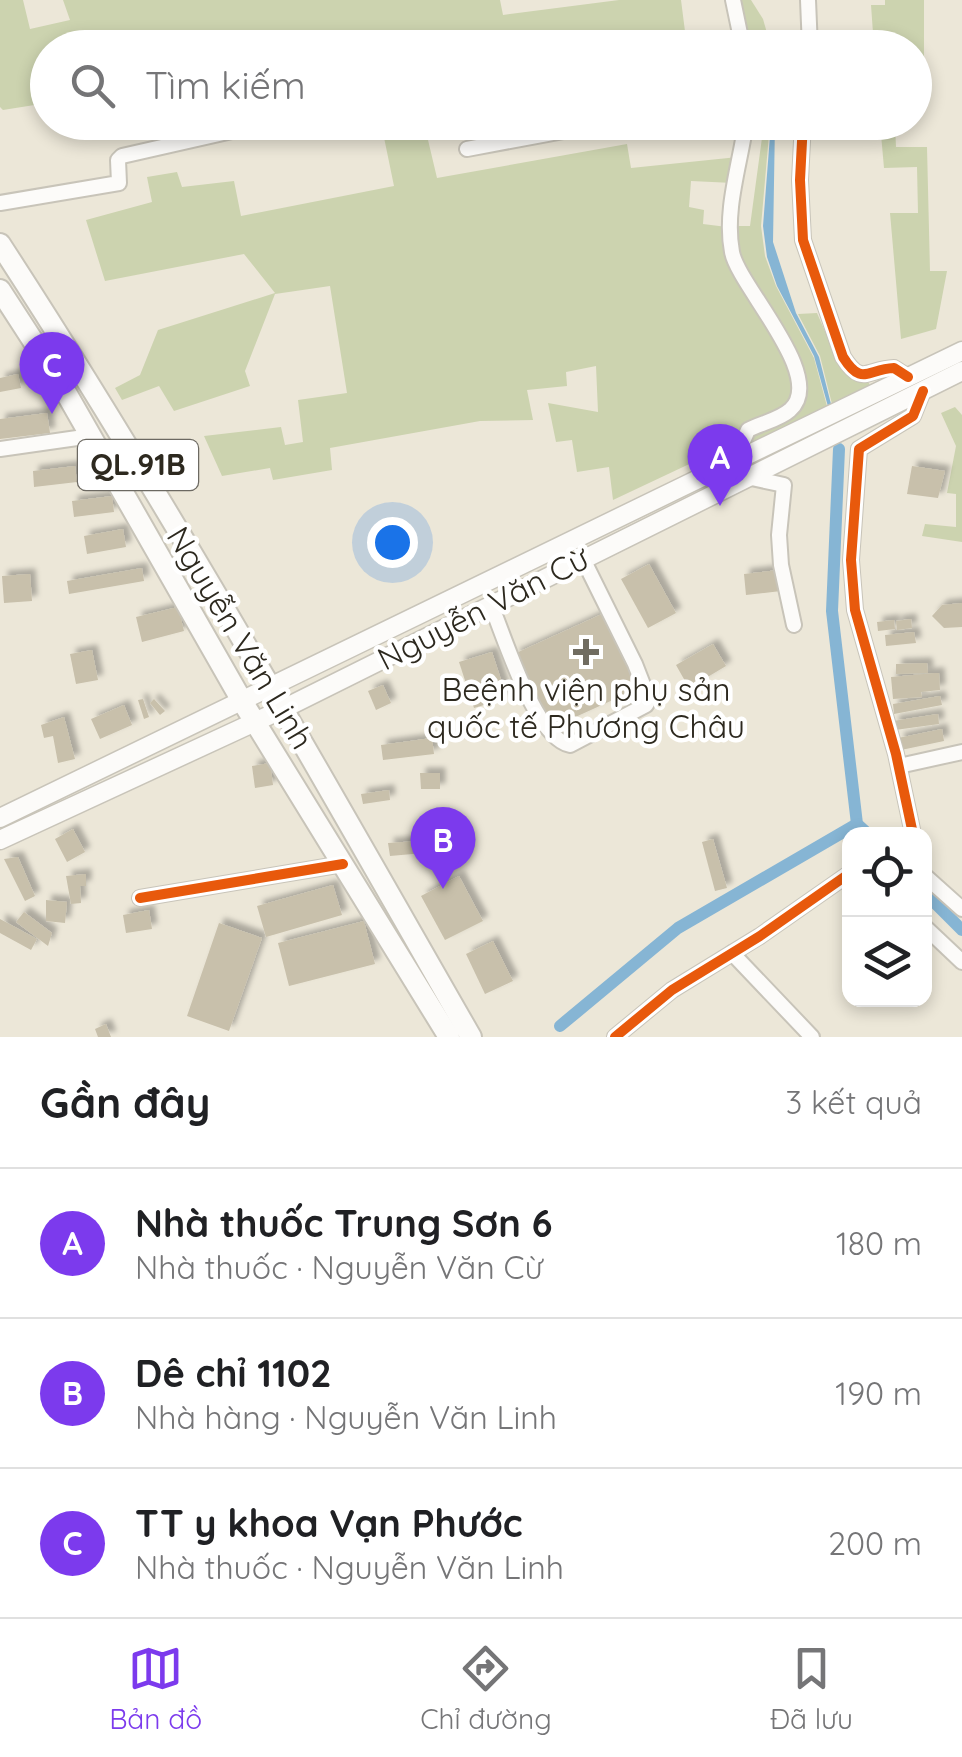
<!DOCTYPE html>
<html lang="vi">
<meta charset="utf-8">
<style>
:root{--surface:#fff;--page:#f6f6f6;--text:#202124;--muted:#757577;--line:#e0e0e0;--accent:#7c3aed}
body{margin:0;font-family:Quicksand,sans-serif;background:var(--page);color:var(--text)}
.controls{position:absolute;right:30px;bottom:30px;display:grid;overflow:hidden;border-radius:20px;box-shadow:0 5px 15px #0003}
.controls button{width:90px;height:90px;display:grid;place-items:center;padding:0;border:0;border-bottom:2px solid var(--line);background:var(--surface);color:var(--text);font:50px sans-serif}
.you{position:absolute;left:392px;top:542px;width:35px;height:35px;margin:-25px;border:8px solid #fff;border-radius:50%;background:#1a73e8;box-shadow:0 0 0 15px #1a73e833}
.badge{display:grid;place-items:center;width:65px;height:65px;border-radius:50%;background:var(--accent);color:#fff;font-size:32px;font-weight:700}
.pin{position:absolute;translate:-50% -82px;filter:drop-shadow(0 2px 5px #0008)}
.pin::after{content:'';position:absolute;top:52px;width:35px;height:30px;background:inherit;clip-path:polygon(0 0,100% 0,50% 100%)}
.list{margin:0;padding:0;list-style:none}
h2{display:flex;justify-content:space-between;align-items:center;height:130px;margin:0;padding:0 40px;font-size:42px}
h2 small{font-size:32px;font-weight:400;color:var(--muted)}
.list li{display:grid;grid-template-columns:65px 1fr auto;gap:30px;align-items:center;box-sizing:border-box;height:150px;padding:0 40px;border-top:2px solid var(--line)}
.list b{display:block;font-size:38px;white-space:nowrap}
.list p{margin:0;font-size:32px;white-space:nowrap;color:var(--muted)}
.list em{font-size:32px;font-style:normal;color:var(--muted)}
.icon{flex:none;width:55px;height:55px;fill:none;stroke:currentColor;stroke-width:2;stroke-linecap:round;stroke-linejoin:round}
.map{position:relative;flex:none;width:962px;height:1037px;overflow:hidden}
.search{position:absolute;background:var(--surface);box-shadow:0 5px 15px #0003;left:30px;right:30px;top:30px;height:110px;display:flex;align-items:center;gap:25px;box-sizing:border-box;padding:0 35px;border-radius:55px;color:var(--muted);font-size:38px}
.sheet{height:580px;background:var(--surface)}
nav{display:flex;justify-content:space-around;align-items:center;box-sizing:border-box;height:140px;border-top:2px solid var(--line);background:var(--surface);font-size:28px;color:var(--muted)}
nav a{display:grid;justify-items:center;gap:5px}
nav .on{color:var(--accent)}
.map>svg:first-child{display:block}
.green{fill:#ccd3af}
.water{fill:#86b5d4}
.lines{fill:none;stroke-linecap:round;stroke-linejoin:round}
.canal{stroke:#86b5d4;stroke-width:12}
.building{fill:#c8c0ab;filter:url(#shadow)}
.minor-casing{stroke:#c8c4b9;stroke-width:18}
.major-casing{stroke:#c8c4b9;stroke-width:21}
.highway-casing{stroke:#c8c4b9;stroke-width:24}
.minor{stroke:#fcfbf9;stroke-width:14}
.major{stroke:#fcfbf9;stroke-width:18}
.highway{stroke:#fcfbf9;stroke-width:20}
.cycleway-casing{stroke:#fff;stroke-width:16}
.cycleway{stroke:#e8590c;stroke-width:10}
.poi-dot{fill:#706c60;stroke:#fff;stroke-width:4}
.labels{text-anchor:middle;stroke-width:9;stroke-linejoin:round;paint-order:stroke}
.shield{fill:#fff;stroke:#6c6962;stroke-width:2.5}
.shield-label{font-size:30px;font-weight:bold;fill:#2d291f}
.street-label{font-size:32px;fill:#2d291f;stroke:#fff}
.poi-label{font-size:32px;fill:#2d291f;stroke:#fff}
</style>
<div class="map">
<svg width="962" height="1037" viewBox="0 0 962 1037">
<defs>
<filter id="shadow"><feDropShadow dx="5.5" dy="-5.5" stdDeviation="2.5" flood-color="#0004"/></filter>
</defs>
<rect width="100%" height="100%" fill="#ece7d8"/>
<g class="green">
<polygon points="0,0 23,0 30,29 70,20 63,0 500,0 503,15 619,0 681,0 687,47 48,48 47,103 3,110 0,107"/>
<polygon points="736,0 751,0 763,19 771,47 746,47"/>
<polygon points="885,0 924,0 924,85 915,85 914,48 874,47 871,5 885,5"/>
<polygon points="381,123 424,123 437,178 627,144 631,168 738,157 733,183 691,181 689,207 704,210 703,224 727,227 727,251 790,364 793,393 787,408 739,429 736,442 613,500 609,467 577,472 572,440 556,442 548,403 598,412 596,366 566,372 567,386 527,390 533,420 480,421 330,448 332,470 273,480 270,468 222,476 204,436 281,427 285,445 303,442 298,400 347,393 330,286 275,294 245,371 250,386 174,411 159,386 122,400 115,388 140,375 158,330 275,293 244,254 105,281 86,220 152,202 147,177 177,172 182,187 234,181 241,216 394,186"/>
<polygon points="764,123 770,123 761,226 765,256 776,286 814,358 828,410 744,451 749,437 793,413 800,371 742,268 732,226 750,226"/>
<polygon points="880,123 895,123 896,147 927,147 930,271 947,271 936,329 901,339 890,213 918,213 917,167 884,168"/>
<polygon points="817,313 842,370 848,376 869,383 870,387 833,408 820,356 798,314"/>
<polygon points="955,407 962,415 962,542 922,536 925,524 956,527 956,494 947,493 956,446 941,413"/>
</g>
<polygon class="water" points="771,123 775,123 773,242 796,313 819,357 832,408 829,410 814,356 777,286 767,257 763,226"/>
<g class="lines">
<g class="canal">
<polyline points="839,449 832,611 857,824 868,834"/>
<polyline points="924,892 962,930"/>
<polyline points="560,1026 678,928 857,824"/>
</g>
</g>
<g class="building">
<polygon points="18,374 21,388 0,392 0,378"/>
<polygon points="47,413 50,433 0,439 0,419"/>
<polygon points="75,466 77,482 34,487 33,471"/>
<polygon points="912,466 945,471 938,498 907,494"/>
<polygon points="112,496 114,512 74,517 72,501"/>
<polygon points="123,529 126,547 87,554 84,536"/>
<polygon points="649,564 676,613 648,628 621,579"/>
<polygon points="142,568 144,581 69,594 67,581"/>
<polygon points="778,570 781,591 746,595 744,574"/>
<polygon points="30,574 32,601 4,603 2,576"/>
<polygon points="962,603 962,627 944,628 932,616 942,605"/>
<polygon points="178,607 184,631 142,642 136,617"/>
<polygon points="602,614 637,689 549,729 514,654"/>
<polygon points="911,619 912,628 897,630 896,621"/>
<polygon points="894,620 895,629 878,631 877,622"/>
<polygon points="914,632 916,643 886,646 885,635"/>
<polygon points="713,644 726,666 689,688 676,665"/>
<polygon points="92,650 98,680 76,684 70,654"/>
<polygon points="492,652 507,698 474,708 459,662"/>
<polygon points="927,663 928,673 896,674 896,664"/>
<polygon points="935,673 939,673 940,690 921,692 922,697 893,699 891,677"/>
<polygon points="383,685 391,703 376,710 368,691"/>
<polygon points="940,696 942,705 894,714 893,704"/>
<polygon points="143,699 149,717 144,719 138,700"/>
<polygon points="154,699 165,711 160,715 150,703"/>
<polygon points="124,705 132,725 100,739 91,719"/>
<polygon points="938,714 939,724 895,730 893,721"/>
<polygon points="64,717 75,759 58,763 53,736 44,738 41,725"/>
<polygon points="942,729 944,741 901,750 898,738"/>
<polygon points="432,738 434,754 383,760 381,745"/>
<polygon points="270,763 273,785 255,788 252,766"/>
<polygon points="420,773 440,773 440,789 421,789"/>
<polygon points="389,790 390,800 363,804 361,794"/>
<polygon points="73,829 85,852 67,862 55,839"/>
<polygon points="713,839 727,888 715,891 702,842"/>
<polygon points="433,840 435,852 390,856 388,843"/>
<polygon points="18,857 35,896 25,901 4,859"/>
<polygon points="86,874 86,886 80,886 81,903 71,904 66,876"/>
<polygon points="459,876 483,921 445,940 421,896"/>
<polygon points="333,885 342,915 266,937 257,906"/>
<polygon points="46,900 67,902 65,923 46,921"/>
<polygon points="149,910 152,929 126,933 123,915"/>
<polygon points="24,912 52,933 48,946 16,922"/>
<polygon points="0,919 37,939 31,950 0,933"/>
<polygon points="364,921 375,964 289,986 278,943"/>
<polygon points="219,923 262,938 229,1031 187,1016"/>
<polygon points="493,941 513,981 485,994 466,954"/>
<polygon points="106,1024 111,1037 98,1037 95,1029"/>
</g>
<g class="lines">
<defs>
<g id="minor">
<polyline points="733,0 743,48"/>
<polyline points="808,0 810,48"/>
<path d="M803 122 800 180 803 240 843 357C862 387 867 369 894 368L908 377"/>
<polyline points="467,149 612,122"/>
<polyline points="0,203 119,183 118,160 122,156 272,122"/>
<polyline points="0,449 91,436"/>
<path d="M733 464 748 430C761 423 779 420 790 410 828 377 738 286 732 252 724 210 740 165 746 122"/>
<polyline points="747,477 784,485 779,535 781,565 794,625"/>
<path d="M491 605C505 638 535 738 570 745L646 705 649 700 635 664 583 559"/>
<polyline points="899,766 962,752"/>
<polyline points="913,834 896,754 855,610 851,560 859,449 913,416 923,391"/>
<polyline points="924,875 962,909"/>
<polyline points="140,898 343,864"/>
<polyline points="924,926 962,962"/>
<polyline points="732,953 812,1037"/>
<polyline points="615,1037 672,990 760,936 850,873"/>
</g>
<g id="major">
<polyline points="0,818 962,351"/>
<polyline points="0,840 283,709 962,371"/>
</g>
<g id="highway">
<path d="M0 244C168 502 318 770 471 1037"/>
<polyline points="0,290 61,384 242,701 449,1037"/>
</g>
</defs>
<use href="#minor" class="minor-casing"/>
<use href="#major" class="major-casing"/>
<use href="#highway" class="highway-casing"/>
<use href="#minor" class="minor"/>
<use href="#major" class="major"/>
<use href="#highway" class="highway"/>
<defs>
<g id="cycleway">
<path d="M803 122 800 180 803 240 843 357C862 387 867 369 894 368L908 377"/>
<polyline points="913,834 896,754 855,610 851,560 859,449 913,416 923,391"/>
<polyline points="140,898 343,864"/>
<polyline points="615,1037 672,990 760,936 850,873"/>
</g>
</defs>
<use href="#cycleway" class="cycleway-casing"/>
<use href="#cycleway" class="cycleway"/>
</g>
<path class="poi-dot" d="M581 637h10v10h10v10h-10v10h-10v-10h-10v-10h10z"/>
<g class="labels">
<rect class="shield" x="78" y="440" width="120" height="50" rx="8"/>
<g class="shield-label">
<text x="138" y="475">QL.91B</text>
</g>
<g class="street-label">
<text transform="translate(483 609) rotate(-27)" y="11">Nguyễn Văn Cừ</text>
<text transform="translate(240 638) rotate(59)" y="11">Nguyễn Văn Linh</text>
</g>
<g class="poi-label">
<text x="586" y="701">Beệnh viện phụ sản<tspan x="586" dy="37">quốc tế Phương Châu</tspan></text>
</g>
</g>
</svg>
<div class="controls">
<button><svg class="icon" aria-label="locate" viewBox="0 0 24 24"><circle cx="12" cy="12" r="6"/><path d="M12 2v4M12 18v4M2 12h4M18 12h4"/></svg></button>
<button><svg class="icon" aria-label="layers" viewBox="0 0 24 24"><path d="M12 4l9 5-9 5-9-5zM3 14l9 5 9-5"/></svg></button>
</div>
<div class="you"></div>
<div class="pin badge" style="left:720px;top:506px">A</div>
<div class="pin badge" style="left:443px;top:889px">B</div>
<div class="pin badge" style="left:52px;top:414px">C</div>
<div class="search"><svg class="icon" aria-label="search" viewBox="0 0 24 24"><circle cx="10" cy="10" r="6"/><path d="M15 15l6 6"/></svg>Tìm kiếm</div>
</div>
<section class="sheet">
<h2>Gần đây<small>3 kết quả</small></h2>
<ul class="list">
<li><span class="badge">A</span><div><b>Nhà thuốc Trung Sơn 6</b><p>Nhà thuốc · Nguyễn Văn Cừ</p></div><em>180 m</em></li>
<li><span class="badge">B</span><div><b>Dê chỉ 1102</b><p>Nhà hàng · Nguyễn Văn Linh</p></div><em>190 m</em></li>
<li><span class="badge">C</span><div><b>TT y khoa Vạn Phước</b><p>Nhà thuốc · Nguyễn Văn Linh</p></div><em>200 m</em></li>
</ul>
</section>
<nav>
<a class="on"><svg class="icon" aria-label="map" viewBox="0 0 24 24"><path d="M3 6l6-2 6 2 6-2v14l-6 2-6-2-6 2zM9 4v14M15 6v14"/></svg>Bản đồ</a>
<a><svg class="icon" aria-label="directions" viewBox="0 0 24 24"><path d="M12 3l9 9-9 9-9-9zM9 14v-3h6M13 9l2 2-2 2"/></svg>Chỉ đường</a>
<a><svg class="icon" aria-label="saved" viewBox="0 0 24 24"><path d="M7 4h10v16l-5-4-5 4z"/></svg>Đã lưu</a>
</nav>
